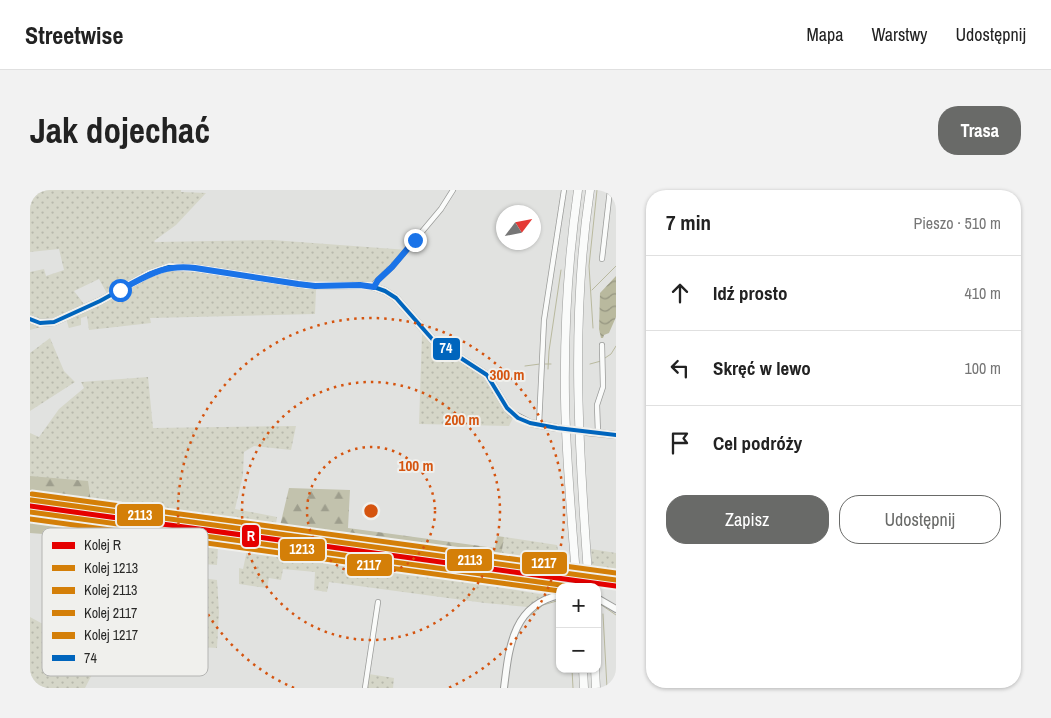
<!DOCTYPE html>
<html lang="pl">
<meta charset="utf-8">
<style>
:root{--surface:#fff;--page:#f2f2f2;--text:#222;--muted:#767676;--line:#e0e0e0;--accent:#696a68}
body{margin:0;font-family:"Archivo Narrow",sans-serif;background:var(--page);color:var(--text)}
.controls{position:absolute;right:15px;bottom:15px;display:grid;overflow:hidden;border-radius:10px;box-shadow:0 1px 4px #0004}
.controls button{width:45px;height:45px;display:grid;place-items:center;padding:0;border:0;border-bottom:1px solid var(--line);background:var(--surface);color:var(--text);font:25px sans-serif}
.compass{position:absolute;left:466px;top:15px;width:45px;height:45px;border-radius:50%;background:var(--surface);box-shadow:0 1px 4px #0004;rotate:58deg}
.stop{position:absolute;width:15px;height:15px;margin:-11px;border:4px solid #1a73e8;border-radius:50%;background:#fff}
.stop.end{background:#1a73e8;border-color:#fff;box-shadow:0 1px 5px #0008}
.list{margin:0;padding:0;list-style:none}
h2{display:flex;justify-content:space-between;align-items:center;height:65px;margin:0;padding:0 20px;font-size:21px}
h2 small{font-size:16px;font-weight:400;color:var(--muted)}
.list li{display:grid;grid-template-columns:32px 1fr auto;gap:15px;align-items:center;box-sizing:border-box;height:75px;padding:0 20px;border-top:1px solid var(--line)}
.list b{display:block;font-size:19px;white-space:nowrap}
.list em{font-size:16px;font-style:normal;color:var(--muted)}
.actions{display:flex;gap:10px;padding:15px 20px}
.actions a{flex:1;padding:11px 0;border:1px solid var(--accent);border-radius:20px;text-align:center;font-size:18px;color:var(--accent)}
.actions .main{background:var(--accent);color:#fff}
.icon{flex:none;width:28px;height:28px;fill:none;stroke:currentColor;stroke-width:2;stroke-linecap:round;stroke-linejoin:round}
.map{position:relative;flex:none;width:586px;height:498px;overflow:hidden;border-radius:20px}
header{display:flex;align-items:center;gap:30px;box-sizing:border-box;height:70px;padding:0 25px;background:var(--surface);border-bottom:1px solid var(--line)}
header strong{font-size:24px}
nav{display:flex;gap:28px;margin-inline-start:auto;font-size:18px}
.intro{display:flex;align-items:center;justify-content:space-between;box-sizing:border-box;height:120px;padding:0 30px}
h1{margin:0;font-size:35px}
.button{padding:12px 22px;border-radius:20px;background:var(--accent);color:#fff;font-size:18px;font-weight:700}
main{display:flex;gap:30px;padding:0 30px}
aside{flex:1;background:var(--surface);border-radius:20px;box-shadow:0 1px 4px #0004}
.map>svg:first-child{display:block}
.grass{fill:url(#grass-dots);fill-rule:evenodd}
.forest{fill:url(#forest-firs)}
.water{fill:url(#water-waves)}
.lines{fill:none;stroke-linecap:round;stroke-linejoin:round}
.stream{stroke:#b9b99e;stroke-width:1}
.secondary-tunnel{stroke:#bcbdbb;stroke-width:6;stroke-dasharray:6 3;stroke-linecap:butt}
.street-casing{stroke:#9b9c9a;stroke-width:6}
.secondary-casing{stroke:#9b9c9a;stroke-width:8}
.highway-casing{stroke:#9b9c9a;stroke-width:9}
.street{stroke:#fafbfa;stroke-width:4.5}
.secondary{stroke:#fafbfa;stroke-width:6}
.highway{stroke:#fafbfa;stroke-width:8}
.bus-1-casing{stroke:#f0f0ed;stroke-width:8}
.bus-1{stroke:#0065bd;stroke-width:4}
.rail-1-casing{stroke:#f0f0ed;stroke-width:9}
.rail-2-casing{stroke:#f0f0ed;stroke-width:9}
.rail-3-casing{stroke:#f0f0ed;stroke-width:9}
.rail-4-casing{stroke:#f0f0ed;stroke-width:9}
.rail-5-casing{stroke:#f0f0ed;stroke-width:9}
.rail-1{stroke:#e50000;stroke-width:5}
.rail-2{stroke:#d47f08;stroke-width:5}
.rail-3{stroke:#d47f08;stroke-width:5}
.rail-4{stroke:#d47f08;stroke-width:5}
.rail-5{stroke:#d47f08;stroke-width:5}
.route{stroke:#1a73e8;stroke-width:6}
.ring{fill:none;stroke:#d5540f;stroke-width:2.5;stroke-dasharray:2.5 5}
.key{fill:#f0f0ed;stroke:#b4b4b2;stroke-width:1}
.key-label{font-size:14px;fill:#292928}
.centre{fill:#d5540f;stroke:#f0f0ed;stroke-width:2.5}
.ring-label{font-size:15px;text-anchor:middle;font-weight:bold;fill:#d5540f;stroke:#f0f0ed;stroke-width:4;stroke-linejoin:round;paint-order:stroke}
.line-badge{stroke:#f0f0ed;stroke-width:2}
.badge-label{font-size:14px;text-anchor:middle;font-weight:bold;fill:#fff}
</style>
<header>
<strong>Streetwise</strong>
<nav><a>Mapa</a><a>Warstwy</a><a>Udostępnij</a></nav>
</header>
<div class="intro"><h1>Jak dojechać</h1><a class="button">Trasa</a></div>
<main>
<div class="map">
<svg width="586" height="498" viewBox="0 0 586 498">
<defs>
<pattern id="grass-dots" width="8" height="8" patternUnits="userSpaceOnUse" patternTransform="scale(1.25)"><rect width="8" height="8" fill="#d5d6c8"/><path d="M2 2h.1M6 6h.1" fill="none" stroke="#b7b8ac" stroke-width="1.8" stroke-linecap="round"/></pattern>
<pattern id="forest-firs" width="22" height="20" patternUnits="userSpaceOnUse" patternTransform="scale(1.25)"><rect width="22" height="20" fill="#c2c2ad"/><path d="M5 1l3.5 6h-7zM16 11l3.5 6h-7z" fill="#9e9e8d"/></pattern>
<pattern id="water-waves" width="16" height="10" patternUnits="userSpaceOnUse" patternTransform="scale(1.25)"><rect width="16" height="10" fill="#b9b99e"/><path d="M0 5q4-4 8 0t8 0" fill="none" stroke="#969681"/></pattern>
</defs>
<rect width="100%" height="100%" fill="#e1e2e0"/>
<g class="grass">
<path d="M0 0H151V2L176 3 146 35 124 51 125 52 242 50 378 60 343 99 288 98 286 100 285 124 120 128 121 133 59 140 57 126 51 128V135L39 138 36 129 23 134 0 140V82L14 79 16 86 34 80 29 59 0 62ZM69 89 79 107 69 112 67 108 54 114 44 101Z"/>
<polygon points="392,144 403,153 452,186 483,228 479,236 389,234"/>
<polygon points="20,148 34,181 45,192 0,221 0,163"/>
<polygon points="118,187 123,238 266,236 261,260 224,256 214,262 213,285 205,319 247,327 246,334 250,336 447,368 471,367 474,347 527,355 534,387 230,345 235,362 313,371 313,373 365,380 515,405 498,417 455,413 299,392 297,402 284,400 285,382 253,379 251,390 239,388 237,398 209,394 209,378 213,379 217,360 188,356 187,375 158,373 156,386 187,390 189,422 187,458 169,457 175,474 173,484 125,480 68,473 55,498 0,498 0,427 68,464 81,438 97,395 91,384 36,375 25,357 43,335 0,286 0,243 9,247 29,219 54,198 51,192"/>
<polygon points="561,359 586,363 586,393 563,390"/>
<polygon points="339,484 364,488 363,498 336,498"/>
</g>
<g class="forest">
<polygon points="0,286 58,291 61,312 25,357 13,344 0,343"/>
<polygon points="259,298 320,300 318,338 465,358 467,346 474,347 471,367 447,368 250,336"/>
</g>
<polygon class="water" points="586,86 586,127 579,143 574,145 573,148 571,148 569,139 570,103"/>
<g class="lines">
<g class="stream">
<polyline points="562,100 586,76"/>
<polyline points="563,138 559,76 567,0"/>
<polyline points="575,168 581,164 586,156"/>
<polyline points="515,174 521,174"/>
<polyline points="560,174 571,171"/>
<polyline points="495,176 510,174"/>
<polyline points="518,179 519,161 531,80"/>
<polyline points="567,412 586,425"/>
<polyline points="573,424 577,498"/>
<polyline points="501,425 513,415 530,410"/>
<polyline points="542,479 543,498"/>
</g>
<polyline class="secondary-tunnel" points="527,238 553,241"/>
<defs>
<g id="street">
<polyline points="572,69 580,0"/>
<polyline points="344,97 345,93 362,77 385,50 411,19 423,0"/>
<polyline points="509,234 514,130 534,0"/>
<polyline points="568,243 567,215 573,197 572,155"/>
<polyline points="335,498 348,412"/>
</g>
<g id="secondary">
<polyline points="0,129 10,133 24,132 70,111 119,84 139,77 165,78 276,95 341,96 355,101 366,108 403,150 457,185 477,218 483,224 500,233 527,238"/>
<polyline points="557,242 586,245"/>
<polyline points="567,408 586,419"/>
<path d="M474 498C479 458 482 415 530 405"/>
</g>
<g id="highway">
<path d="M547 397C542 334 536 271 535 208 534 138 538 69 548 0"/>
<path d="M559 397C549 264 540 132 560 0"/>
<polyline points="553,479 554,498"/>
<polyline points="565,479 566,498"/>
</g>
</defs>
<use href="#street" class="street-casing"/>
<use href="#secondary" class="secondary-casing"/>
<use href="#highway" class="highway-casing"/>
<use href="#street" class="street"/>
<use href="#secondary" class="secondary"/>
<use href="#highway" class="highway"/>
<defs>
<polyline id="bus-1" points="0,129 10,133 24,132 70,111 119,84 139,77 165,78 276,95 341,96 355,101 366,108 403,150 457,185 477,218 488,228 500,233 527,238 586,245"/>
</defs>
<use href="#bus-1" class="bus-1-casing"/>
<use href="#bus-1" class="bus-1"/>
<defs>
<polyline id="rail-1" points="0,316 586,396"/>
<polyline id="rail-2" points="0,322 545,397"/>
<polyline id="rail-3" points="1,310 586,390"/>
<polyline id="rail-4" points="0,329 530,401"/>
<polyline id="rail-5" points="2,304 586,383"/>
</defs>
<use href="#rail-1" class="rail-1-casing"/>
<use href="#rail-2" class="rail-2-casing"/>
<use href="#rail-3" class="rail-3-casing"/>
<use href="#rail-4" class="rail-4-casing"/>
<use href="#rail-5" class="rail-5-casing"/>
<use href="#rail-1" class="rail-1"/>
<use href="#rail-2" class="rail-2"/>
<use href="#rail-3" class="rail-3"/>
<use href="#rail-4" class="rail-4"/>
<use href="#rail-5" class="rail-5"/>
</g>
<g class="lines">
<path class="route" d="M90 100C117 86 133 74 165 78L268 94 285 96 330 95 344 97 348 90 362 77 385 50"/>
</g>
<g class="ring">
<circle cx="341" cy="321" r="64"/>
<circle cx="341" cy="321" r="129"/>
<path d="M264 498A193 193 0 1 1 418 498"/>
</g>
<rect x="12" y="338" width="166" height="148" rx="8" class="key"/>
<rect x="22" y="352" width="23" height="7" fill="#e50000"/>
<rect x="22" y="375" width="23" height="6" fill="#d47f08"/>
<rect x="22" y="397" width="23" height="7" fill="#d47f08"/>
<rect x="22" y="420" width="23" height="6" fill="#d47f08"/>
<rect x="22" y="442" width="23" height="7" fill="#d47f08"/>
<rect x="22" y="465" width="23" height="6" fill="#0065bd"/>
<g class="key-label">
<text x="54" y="360">Kolej R</text>
<text x="54" y="383">Kolej 1213</text>
<text x="54" y="405">Kolej 2113</text>
<text x="54" y="428">Kolej 2117</text>
<text x="54" y="450">Kolej 1217</text>
<text x="54" y="473">74</text>
</g>
<circle cx="341" cy="321" r="8" class="centre"/>
<g class="ring-label">
<text x="477" y="190">300 m</text>
<text x="432" y="235">200 m</text>
<text x="386" y="281">100 m</text>
</g>
<g class="line-badge">
<rect x="402" y="147" width="29" height="24" rx="5" fill="#0065bd"/>
<rect x="86" y="313" width="48" height="24" rx="5" fill="#d47f08"/>
<rect x="211" y="334" width="19" height="24" rx="5" fill="#e50000"/>
<rect x="249" y="348" width="47" height="24" rx="5" fill="#d47f08"/>
<rect x="416" y="358" width="47" height="24" rx="5" fill="#d47f08"/>
<rect x="491" y="361" width="47" height="24" rx="5" fill="#d47f08"/>
<rect x="316" y="363" width="47" height="24" rx="5" fill="#d47f08"/>
</g>
<g class="badge-label">
<text x="416" y="163">74</text>
<text x="110" y="330">2113</text>
<text x="221" y="351">R</text>
<text x="272" y="364">1213</text>
<text x="440" y="375">2113</text>
<text x="514" y="378">1217</text>
<text x="339" y="380">2117</text>
</g>
</svg>
<div class="controls">
<button>+</button>
<button>−</button>
</div>
<svg class="compass" viewBox="-18 -18 36 36"><path d="M0-13l5 13h-10z" fill="#e53935"/><path d="M0 13l5-13h-10z" fill="#767676"/></svg>
<div class="stop" style="left:90px;top:100px"></div>
<div class="stop end" style="left:385px;top:50px"></div>
</div>
<aside>
<h2>7 min<small>Pieszo · 510 m</small></h2>
<ul class="list">
<li><svg class="icon" aria-label="ahead" viewBox="0 0 24 24"><path d="M12 20V5M6 11l6-6 6 6"/></svg><div><b>Idź prosto</b></div><em>410 m</em></li>
<li><svg class="icon" aria-label="left" viewBox="0 0 24 24"><path d="M17 20v-9H6M10 6l-5 5 5 5"/></svg><div><b>Skręć w lewo</b></div><em>100 m</em></li>
<li><svg class="icon" aria-label="arrive" viewBox="0 0 24 24"><path d="M6 21V4h12l-3 4 3 4H6"/></svg><div><b>Cel podróży</b></div></li>
</ul>
<div class="actions"><a class="main">Zapisz</a><a>Udostępnij</a></div>
</aside>
</main>
